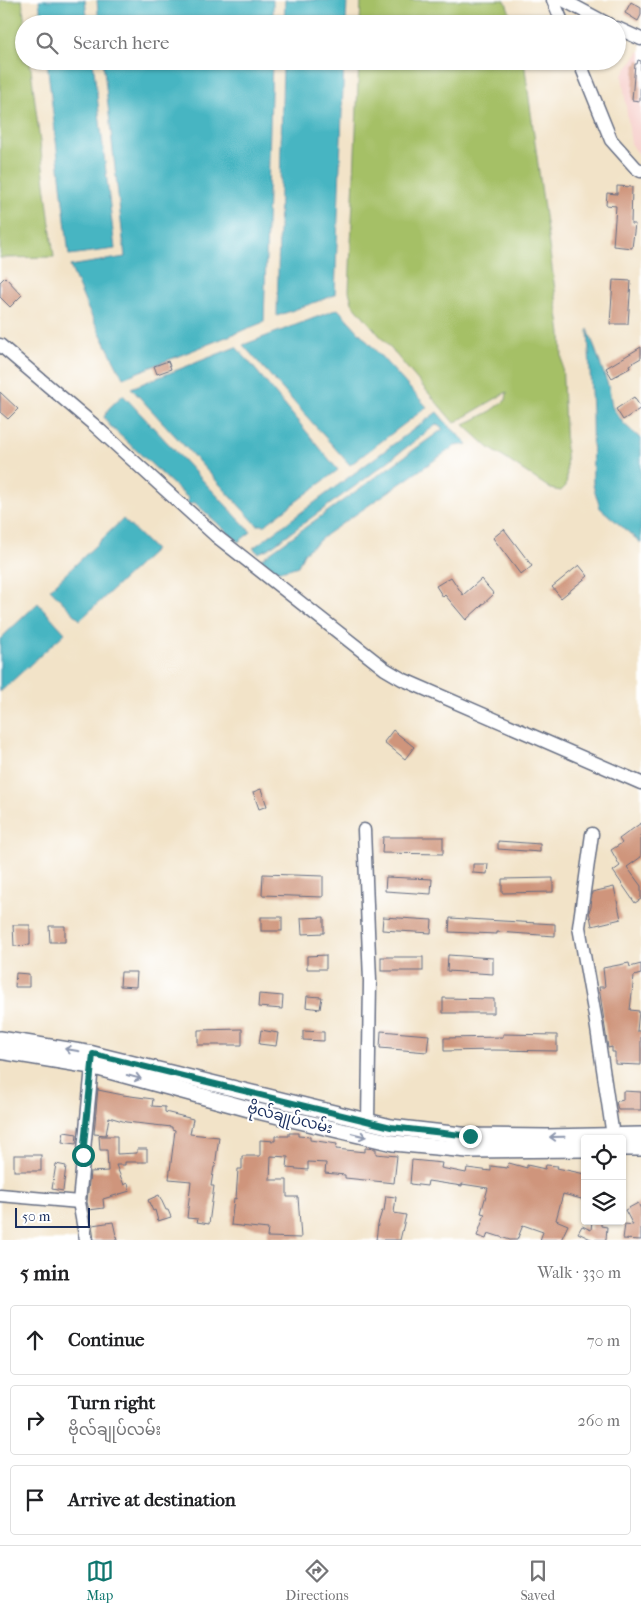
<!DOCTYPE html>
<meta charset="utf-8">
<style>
:root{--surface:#fff;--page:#f6f6f6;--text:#202124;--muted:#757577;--line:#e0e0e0;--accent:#0f766e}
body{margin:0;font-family:"IM FELL French Canon","Noto Sans Myanmar",serif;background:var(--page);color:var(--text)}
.controls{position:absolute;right:15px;bottom:15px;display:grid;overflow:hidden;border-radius:5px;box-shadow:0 1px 4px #0004}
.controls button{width:45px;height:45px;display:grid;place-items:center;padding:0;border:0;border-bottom:1px solid var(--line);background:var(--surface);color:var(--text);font:25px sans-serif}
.scale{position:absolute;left:15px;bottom:12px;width:75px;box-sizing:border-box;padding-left:5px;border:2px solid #1b2f5e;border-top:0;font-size:14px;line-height:18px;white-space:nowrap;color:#1b2f5e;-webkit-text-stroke:4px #fff;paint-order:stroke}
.stop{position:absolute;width:15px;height:15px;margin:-11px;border:4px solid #0f766e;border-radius:50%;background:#fff}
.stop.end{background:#0f766e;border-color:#fff;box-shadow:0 1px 5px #0008}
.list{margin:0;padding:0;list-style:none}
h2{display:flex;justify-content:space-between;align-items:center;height:65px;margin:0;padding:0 20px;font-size:21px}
h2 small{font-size:16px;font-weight:400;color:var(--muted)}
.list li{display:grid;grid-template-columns:32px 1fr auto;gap:15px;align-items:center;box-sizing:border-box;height:70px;margin:0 10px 10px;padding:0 10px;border:1px solid var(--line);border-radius:5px}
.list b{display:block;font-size:19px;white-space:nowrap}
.list p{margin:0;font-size:16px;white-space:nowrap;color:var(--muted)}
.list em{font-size:16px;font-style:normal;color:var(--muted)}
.icon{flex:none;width:28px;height:28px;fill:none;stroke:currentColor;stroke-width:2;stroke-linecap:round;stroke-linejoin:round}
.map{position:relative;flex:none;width:641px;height:1240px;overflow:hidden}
.search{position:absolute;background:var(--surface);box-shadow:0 1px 4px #0004;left:15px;right:15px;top:15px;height:55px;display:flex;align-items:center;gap:12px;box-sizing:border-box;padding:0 18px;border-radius:28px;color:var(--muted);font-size:19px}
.sheet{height:305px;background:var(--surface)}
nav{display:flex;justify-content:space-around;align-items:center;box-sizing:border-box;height:70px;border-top:1px solid var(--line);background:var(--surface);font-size:14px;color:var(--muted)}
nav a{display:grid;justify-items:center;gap:2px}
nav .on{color:var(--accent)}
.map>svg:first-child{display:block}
.built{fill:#f7d0cc}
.green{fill:#a5c066;stroke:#607862}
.water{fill:#47b5c2;stroke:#317290}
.building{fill:#cf957b}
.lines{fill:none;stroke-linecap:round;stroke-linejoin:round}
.minor-casing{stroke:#666e83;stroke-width:15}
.major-casing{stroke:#666e83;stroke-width:18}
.minor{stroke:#fff;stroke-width:12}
.major{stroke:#fff;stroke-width:15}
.oneway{stroke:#8d97ae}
.route{stroke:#0f766e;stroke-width:6}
.labels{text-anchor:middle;stroke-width:4;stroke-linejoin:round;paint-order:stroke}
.street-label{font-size:15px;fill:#1b2f5e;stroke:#fff}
</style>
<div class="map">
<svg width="641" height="1240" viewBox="0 0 641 1240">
<rect width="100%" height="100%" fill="#fff"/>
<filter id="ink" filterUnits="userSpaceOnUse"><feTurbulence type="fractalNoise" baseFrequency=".02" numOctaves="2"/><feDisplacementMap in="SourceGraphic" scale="10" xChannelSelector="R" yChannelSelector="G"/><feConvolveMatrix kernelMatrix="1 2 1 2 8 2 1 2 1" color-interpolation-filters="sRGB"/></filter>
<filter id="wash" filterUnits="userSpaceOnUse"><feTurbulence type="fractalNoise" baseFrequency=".0096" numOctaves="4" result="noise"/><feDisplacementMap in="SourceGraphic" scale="20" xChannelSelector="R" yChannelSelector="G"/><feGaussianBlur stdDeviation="1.12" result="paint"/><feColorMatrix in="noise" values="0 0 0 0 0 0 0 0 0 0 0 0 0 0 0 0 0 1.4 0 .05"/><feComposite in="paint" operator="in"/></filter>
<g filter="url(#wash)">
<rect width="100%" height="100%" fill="#f2e3c8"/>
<polygon class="built" points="641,50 641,157 631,144 622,75"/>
<g class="green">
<polygon points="0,0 22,0 25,24 24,24 24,61 30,61 54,257 0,258"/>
<polygon points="361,0 505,0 514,24 360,24"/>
<polygon points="359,61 524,61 561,334 567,477 566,486 561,491 551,489 488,447 464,425 491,411 506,400 507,392 454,423 352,303 349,291"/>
</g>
<g class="water">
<polygon points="39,0 85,0 88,24 42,24"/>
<polygon points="97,0 273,0 273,24 99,24"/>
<polygon points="285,0 347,0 346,24 284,24"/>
<polygon points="47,61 93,61 115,249 69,255"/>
<polygon points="103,61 272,61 264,322 123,378 88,309 70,266 125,257"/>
<polygon points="283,61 344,61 335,295 277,316"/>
<polygon points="338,309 427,407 350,465 243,345"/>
<polygon points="588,329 609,388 612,407 624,424 641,439 641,543 600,508 593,485 592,412"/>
<polygon points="236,347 251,364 338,470 265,525 257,525 131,388"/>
<polygon points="123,395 251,532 238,542 194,502 189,505 187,501 189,499 110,426 104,417 109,408"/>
<path d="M437 412 448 425 468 444 455 446 327 534 304 553 298 566C280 572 276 573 261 559L443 429 437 424 365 479 268 549 258 553 253 548Z"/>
<polygon points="123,519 155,550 80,620 50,589"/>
<polygon points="38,603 65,633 0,692 0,639"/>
</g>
<g id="blocks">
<g class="building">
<polygon points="631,2 641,8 641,15 638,21 625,13"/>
<polygon points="638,60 641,61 640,101 632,100 635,64 637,64"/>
<polygon points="617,186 632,187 631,224 635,224 632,248 613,246 616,206 606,205 607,193 617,194"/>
<polygon points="5,277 22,295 10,307 0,297 0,282"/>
<polygon points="613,280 631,281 628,324 610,324"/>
<polygon points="641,347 641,358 629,365 630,368 612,378 606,368"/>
<polygon points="168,361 171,369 157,374 154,366"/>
<polygon points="0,392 18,409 8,419 0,412"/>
<polygon points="634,397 641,408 623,420 616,409"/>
<polygon points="504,529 532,566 521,575 493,538"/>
<polygon points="579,565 588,576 561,598 552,587"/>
<polygon points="451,577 463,595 481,579 494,594 466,620 445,595 443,597 436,586"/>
<polygon points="393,730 414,747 405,759 384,742"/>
<polygon points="261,789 267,806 259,809 253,792"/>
<polygon points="641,823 641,857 627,867 641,886 641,899 635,903 613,871 620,866 611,850 622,843 619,839"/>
<polygon points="383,837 443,837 443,854 382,853"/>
<polygon points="498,841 540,844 540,852 498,849"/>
<polygon points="473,864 488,864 487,874 473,873"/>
<polygon points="263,874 323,876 323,897 262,895"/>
<polygon points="386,877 432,879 431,894 385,891"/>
<polygon points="553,878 553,892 502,893 502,879"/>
<polygon points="614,887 621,919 592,926 589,911 591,907 592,892"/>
<rect x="261" y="917" width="21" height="14"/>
<polygon points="324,917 324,933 302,934 301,918"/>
<polygon points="383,917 432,920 431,933 382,930"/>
<polygon points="450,918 555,924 555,936 497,932 497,934 449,932"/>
<polygon points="13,925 30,925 30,945 14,946"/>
<polygon points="49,926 65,926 65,942 50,942"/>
<polygon points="326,955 326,969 307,969 307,956"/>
<polygon points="448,955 493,958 493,974 447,971"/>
<rect x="381" y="957" width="42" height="14"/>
<polygon points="629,963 630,967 641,964 641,974 634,976 630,1010 639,1011 637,1031 641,1031 641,1065 615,1064 615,1052 612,1052 612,1047 608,1048 599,987 605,987 603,968"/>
<polygon points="121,972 137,972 136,987 120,986"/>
<polygon points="16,973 29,974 29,987 15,987"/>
<polygon points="259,994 283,996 282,1009 258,1007"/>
<polygon points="307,996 322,997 320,1009 306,1007"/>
<polygon points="443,998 494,999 494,1013 443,1013"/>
<polygon points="242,1029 242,1045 198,1045 198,1030"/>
<polygon points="261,1030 278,1033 276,1046 259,1044"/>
<polygon points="303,1031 324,1032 324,1041 303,1040"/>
<polygon points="381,1031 429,1035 427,1052 380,1048"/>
<polygon points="503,1034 557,1035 557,1051 494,1050 444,1051 444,1038 503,1037"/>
<polygon points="98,1088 98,1090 123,1095 153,1099 152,1106 165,1107 165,1112 193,1119 190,1134 219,1137 215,1167 214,1167 211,1186 214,1186 209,1224 197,1222 198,1219 187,1218 191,1181 169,1179 175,1130 172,1129 172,1127 126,1122 109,1117 106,1135 94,1134"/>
<polygon points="623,1091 641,1092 641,1110 618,1110 616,1102 623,1100"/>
<polygon points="64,1132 77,1134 76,1144 62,1142"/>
<polygon points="289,1133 298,1133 298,1136 310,1137 310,1140 337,1144 336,1149 365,1152 365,1148 376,1149 376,1154 397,1156 394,1183 345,1178 345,1175 325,1173 326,1163 308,1162 308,1170 287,1168 288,1157 271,1156 270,1180 287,1180 287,1197 298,1197 301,1238 267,1237 268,1229 231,1225 234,1198 236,1199 238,1169 242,1169 242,1156 260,1156 260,1140 275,1141 275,1136 289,1136"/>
<polygon points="99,1136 117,1136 117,1154 137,1153 137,1149 147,1149 147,1162 125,1162 125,1165 116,1165 124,1185 128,1183 130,1191 103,1199 104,1208 89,1210 87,1202 90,1172 108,1171 107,1150 100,1150"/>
<rect x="14" y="1155" width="27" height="16"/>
<polygon points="412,1160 442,1163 441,1168 466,1173 467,1168 491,1171 491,1166 507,1168 509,1163 527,1168 527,1165 545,1169 546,1165 558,1166 557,1168 585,1174 585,1200 563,1194 556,1220 568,1225 561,1240 540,1240 543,1232 523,1225 517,1240 510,1240 488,1233 486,1239 477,1236 485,1214 481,1213 488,1188 462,1184 462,1186 428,1181 427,1186 410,1184"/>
<polygon points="56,1164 66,1166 63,1191 52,1189"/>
<polygon points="159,1195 166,1210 168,1210 171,1217 158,1221 155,1210 153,1211 148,1200"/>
<polygon points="386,1196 396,1197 394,1213 406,1215 400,1240 376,1240 378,1224 382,1211 384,1211"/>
<polygon points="638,1203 641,1209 641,1240 623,1239 625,1224 633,1225 625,1210"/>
<polygon points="592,1221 601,1221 601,1226 607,1227 606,1240 593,1240 578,1233 582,1226 591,1230"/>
<polygon points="113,1222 117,1240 94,1240 92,1225"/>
</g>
</g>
</g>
<g filter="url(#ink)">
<use href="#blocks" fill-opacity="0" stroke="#666e83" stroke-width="1"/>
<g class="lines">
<defs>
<g id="minor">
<polyline points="553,0 563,24"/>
<polyline points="563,0 608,24"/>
<polyline points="617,28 641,39"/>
<polyline points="579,61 611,140 636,168 641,171"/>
<polyline points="0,345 93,424 216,536 385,669 402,679 641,783"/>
<polyline points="364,830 370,981 368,1122"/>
<polyline points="592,834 579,927 596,1022 613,1136"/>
<polyline points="0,1195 79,1202"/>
<polyline points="86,1240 79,1202 93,1056"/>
</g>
<g id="major">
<polyline points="0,1039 93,1054 391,1127 470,1136 547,1137 641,1135"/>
<polyline points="0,1051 91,1066 249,1109 393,1143 468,1150 585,1149"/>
<polyline points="622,1148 641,1148"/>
</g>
</defs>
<use href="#minor" class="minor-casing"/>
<use href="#major" class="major-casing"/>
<use href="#minor" class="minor"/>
<use href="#major" class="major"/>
</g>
<defs><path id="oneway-shaft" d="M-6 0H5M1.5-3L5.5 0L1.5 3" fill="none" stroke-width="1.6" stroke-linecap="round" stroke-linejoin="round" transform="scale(1.25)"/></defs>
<g class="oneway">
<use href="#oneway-shaft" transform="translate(72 1050) rotate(-171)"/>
<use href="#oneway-shaft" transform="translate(134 1077) rotate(15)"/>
<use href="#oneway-shaft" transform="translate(359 1135) rotate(14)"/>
<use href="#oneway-shaft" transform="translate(557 1137) rotate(179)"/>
</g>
</g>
<g class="lines" filter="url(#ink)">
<polyline class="route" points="83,1155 93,1054 391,1127 470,1136"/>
</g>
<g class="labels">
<g class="street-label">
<text transform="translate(290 1118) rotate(14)" y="5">ဗိုလ်ချုပ်လမ်း</text>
</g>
</g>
</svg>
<div class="controls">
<button><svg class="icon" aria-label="locate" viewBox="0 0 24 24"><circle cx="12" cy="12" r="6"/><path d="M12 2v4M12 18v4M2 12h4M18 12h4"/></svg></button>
<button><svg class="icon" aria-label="layers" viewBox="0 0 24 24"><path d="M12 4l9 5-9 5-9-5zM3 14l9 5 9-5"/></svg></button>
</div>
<div class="scale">50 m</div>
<div class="stop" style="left:83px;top:1155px"></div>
<div class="stop end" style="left:470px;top:1136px"></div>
<div class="search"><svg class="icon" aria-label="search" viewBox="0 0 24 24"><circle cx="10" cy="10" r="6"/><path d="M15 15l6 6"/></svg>Search here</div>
</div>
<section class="sheet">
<h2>5 min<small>Walk · 330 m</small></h2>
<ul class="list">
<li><svg class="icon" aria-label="ahead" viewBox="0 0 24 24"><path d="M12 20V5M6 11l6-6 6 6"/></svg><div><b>Continue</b></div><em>70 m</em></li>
<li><svg class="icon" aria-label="right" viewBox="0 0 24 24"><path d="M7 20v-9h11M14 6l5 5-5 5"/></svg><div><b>Turn right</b><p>ဗိုလ်ချုပ်လမ်း</p></div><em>260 m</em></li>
<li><svg class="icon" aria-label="arrive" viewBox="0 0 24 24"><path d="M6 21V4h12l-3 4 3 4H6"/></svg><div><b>Arrive at destination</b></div></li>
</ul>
</section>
<nav>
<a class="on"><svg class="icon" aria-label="map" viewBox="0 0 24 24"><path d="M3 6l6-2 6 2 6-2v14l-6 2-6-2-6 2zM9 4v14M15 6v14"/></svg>Map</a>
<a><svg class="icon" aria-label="directions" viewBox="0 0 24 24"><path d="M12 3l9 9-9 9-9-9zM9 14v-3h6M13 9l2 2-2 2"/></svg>Directions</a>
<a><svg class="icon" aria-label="saved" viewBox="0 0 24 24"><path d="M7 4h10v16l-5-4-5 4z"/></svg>Saved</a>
</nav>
